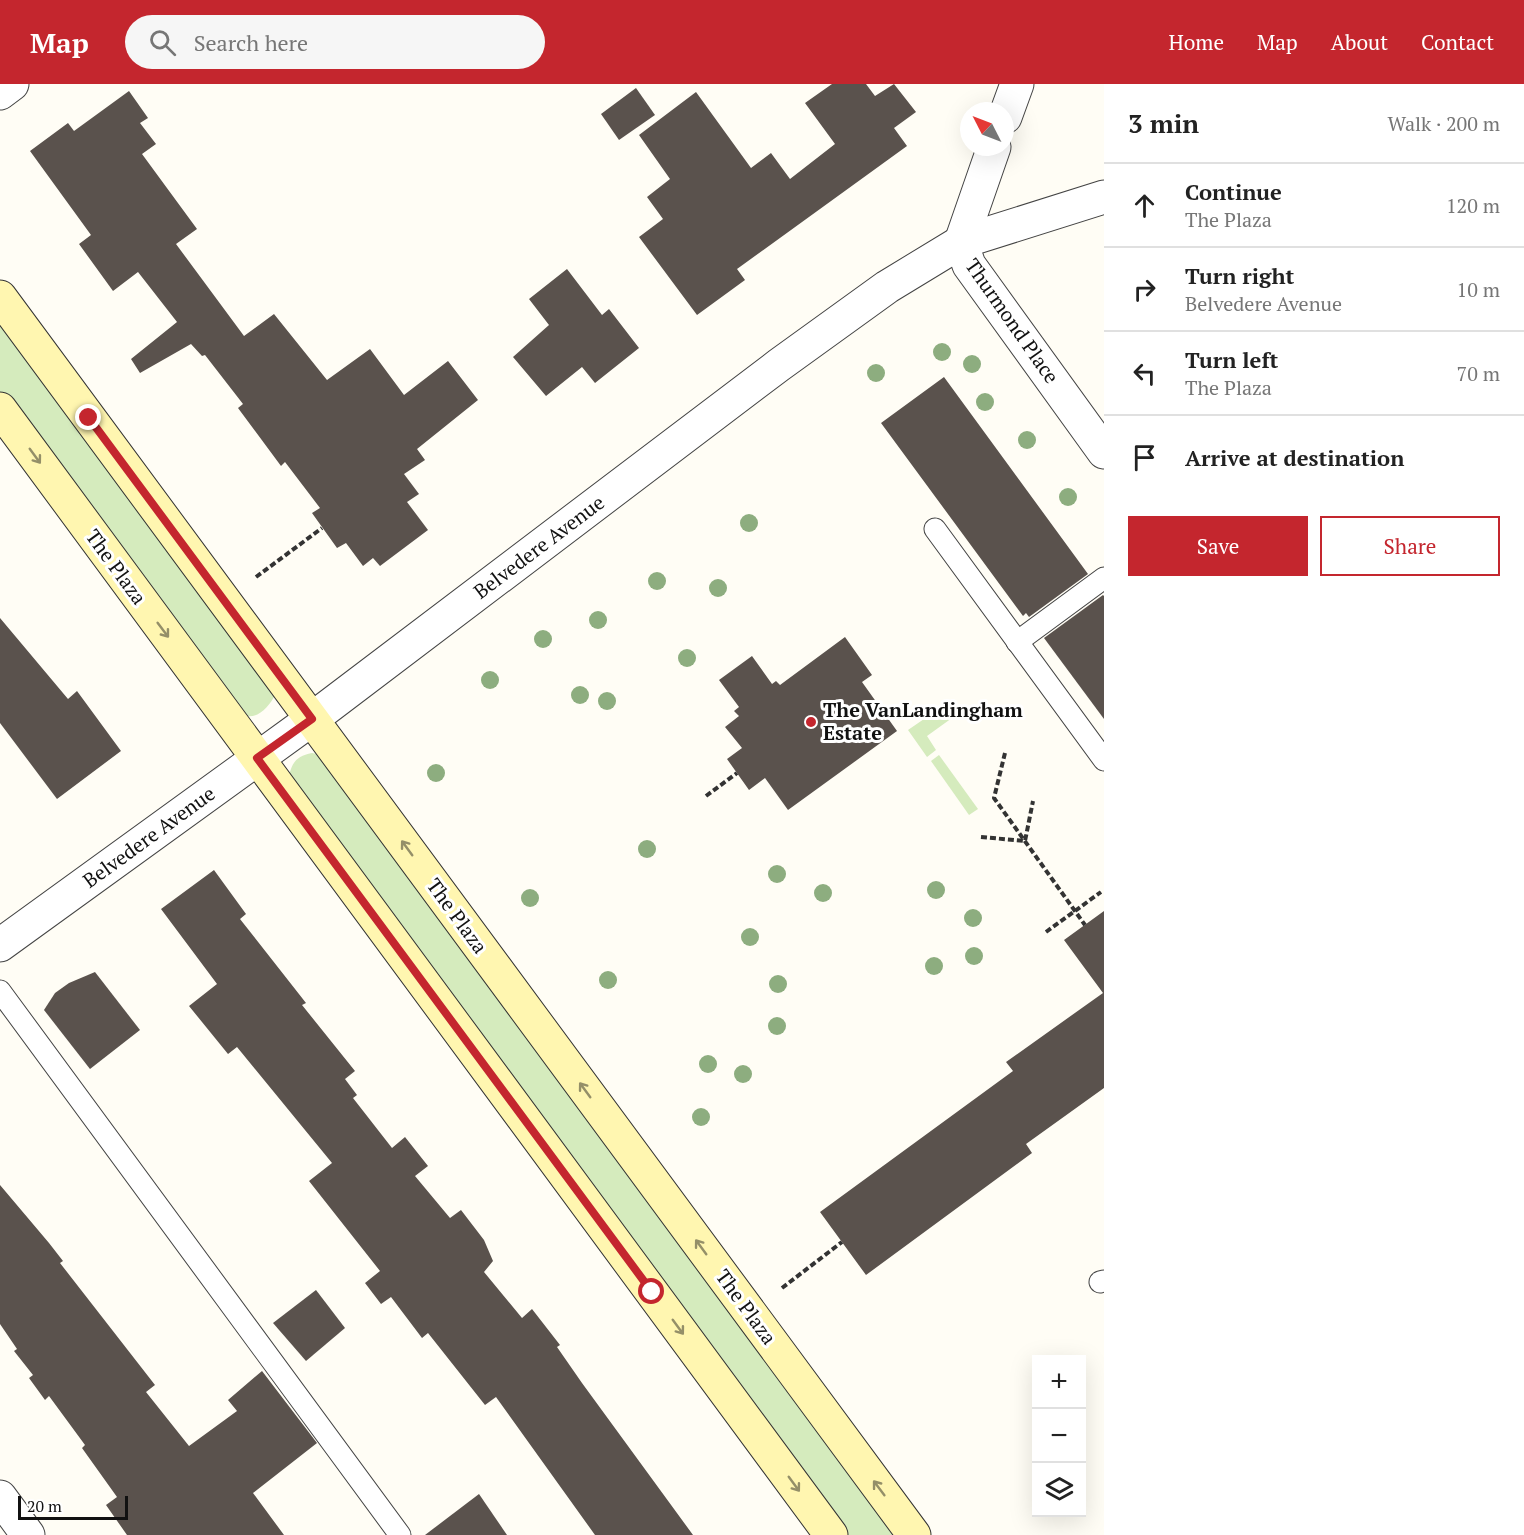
<!DOCTYPE html>
<meta charset="utf-8">
<style>
:root{--surface:#fff;--page:#f6f6f6;--text:#222;--muted:#767676;--line:#e0e0e0;--accent:#c4262e}
body{margin:0;font-family:"PT Serif",serif;background:var(--page);color:var(--text)}
.controls{position:absolute;right:18px;bottom:18px;display:grid;overflow:hidden;border-radius:0px;box-shadow:0 6px 24px #0002}
.controls button{width:54px;height:54px;display:grid;place-items:center;padding:0;border:0;border-bottom:2px solid var(--line);background:var(--surface);color:var(--text);font:30px sans-serif}
.compass{position:absolute;left:960px;top:18px;width:54px;height:54px;border-radius:50%;background:var(--surface);box-shadow:0 6px 24px #0002;rotate:312deg}
.scale{position:absolute;left:18px;bottom:15px;width:110px;box-sizing:border-box;padding-left:6px;border:3px solid #111;border-top:0;font-size:16px;line-height:21px;white-space:nowrap;color:#111;-webkit-text-stroke:4px #fff;paint-order:stroke}
.stop{position:absolute;width:18px;height:18px;margin:-14px;border:4px solid #c4262e;border-radius:50%;background:#fff}
.stop.end{background:#c4262e;border-color:#fff;box-shadow:0 2px 6px #0008}
.list{margin:0;padding:0;list-style:none}
h2{display:flex;justify-content:space-between;align-items:center;height:78px;margin:0;padding:0 24px;font-size:26px}
h2 small{font-size:20px;font-weight:400;color:var(--muted)}
.list li{display:grid;grid-template-columns:39px 1fr auto;gap:18px;align-items:center;box-sizing:border-box;height:84px;padding:0 24px;border-top:2px solid var(--line)}
.list b{display:block;font-size:22px;white-space:nowrap}
.list p{margin:0;font-size:20px;white-space:nowrap;color:var(--muted)}
.list em{font-size:20px;font-style:normal;color:var(--muted)}
.actions{display:flex;gap:12px;padding:18px 24px}
.actions a{flex:1;padding:14px 0;border:2px solid var(--accent);border-radius:0px;text-align:center;font-size:21px;color:var(--accent)}
.actions .main{background:var(--accent);color:#fff}
.icon{flex:none;width:33px;height:33px;fill:none;stroke:currentColor;stroke-width:2;stroke-linecap:round;stroke-linejoin:round}
.map{position:relative;flex:none;width:1104px;height:1451px;overflow:hidden}
header{display:flex;align-items:center;gap:36px;box-sizing:border-box;height:84px;padding:0 30px;background:var(--accent);color:#fff}
header strong{font-size:28px}
nav{display:flex;gap:33px;margin-inline-start:auto;font-size:21px}
.search{width:420px;height:54px;background:var(--page);display:flex;align-items:center;gap:15px;box-sizing:border-box;padding:0 21px;border-radius:33px;color:var(--muted);font-size:22px}
main{display:flex}
aside{flex:1;background:var(--surface)}
.map>svg:first-child{display:block}
.green{fill:#d5ebbd}
.building{fill:#5a524d}
.lines{fill:none;stroke-linecap:round;stroke-linejoin:round}
.lane-casing{stroke:#444;stroke-width:23}
.street-casing{stroke:#444;stroke-width:35}
.secondary-casing{stroke:#333;stroke-width:35}
.path{stroke:#333;stroke-width:4;stroke-dasharray:6 3;stroke-linecap:butt}
.lane{stroke:#fff;stroke-width:21}
.street{stroke:#fff;stroke-width:33}
.secondary{stroke:#fff6b0;stroke-width:33}
.tree{fill:#8dad7f}
.oneway{stroke:#948f68}
.route{stroke:#c4262e;stroke-width:8}
.poi-dot{fill:#c4262e;stroke:#fff;stroke-width:2}
.labels{text-anchor:middle;stroke-width:6;stroke-linejoin:round;paint-order:stroke}
.street-label{font-size:20px;fill:#111;stroke:#fff}
.poi-label{font-size:20px;font-weight:bold;fill:#111;stroke:#fff;text-anchor:start}
</style>
<header>
<strong>Map</strong>
<div class="search"><svg class="icon" aria-label="search" viewBox="0 0 24 24"><circle cx="10" cy="10" r="6"/><path d="M15 15l6 6"/></svg>Search here</div>
<nav><a>Home</a><a>Map</a><a>About</a><a>Contact</a></nav>
</header>
<main>
<div class="map">
<svg width="1104" height="1451" viewBox="0 0 1104 1451">
<rect width="100%" height="100%" fill="#fffdf5"/>
<g class="green">
<path d="M0 234 275 611C269 623 256 638 241 630 236 628 231 621 227 617L0 308Z"/>
<polygon points="943,622 952,634 927,652 936,666 927,673 908,646"/>
<path d="M312 669 322 671 900 1451H844L289 692C292 678 297 672 312 669Z"/>
<polygon points="939,671 978,725 969,731 931,677"/>
</g>
<g class="building">
<polygon points="832,0 866,0 875,12 894,0 916,28 894,44 907,62 737,185 745,196 697,231 639,153 663,135 647,113 670,95 639,51 696,8 751,84 771,69 790,95 835,60 805,19"/>
<polygon points="636,4 655,31 619,56 601,30"/>
<polygon points="129,7 148,34 140,39 156,60 142,70 197,145 176,160 244,252 274,230 327,296 370,265 404,311 448,277 478,316 417,365 425,376 404,390 419,410 407,418 428,446 380,482 373,474 363,482 346,459 337,464 312,429 320,424 285,378 281,382 238,324 243,320 205,271 202,272 191,260 140,289 131,275 177,238 138,188 113,207 79,160 91,151 30,67 68,39 74,47"/>
<polygon points="567,185 602,231 609,225 639,264 595,299 582,283 546,312 513,273 549,241 529,215"/>
<polygon points="944,293 1088,490 1029,533 1026,529 1023,532 881,339"/>
<polygon points="1103,511 1104,512 1104,635 1044,554"/>
<polygon points="0,534 68,615 77,607 121,667 57,715 0,639"/>
<polygon points="845,553 872,591 862,598 897,647 788,726 765,694 749,706 727,675 742,664 725,643 739,632 734,627 739,623 719,596 752,572 772,600 776,597 780,601"/>
<polygon points="214,786 246,830 240,835 306,919 302,921 355,987 345,995 357,1011 353,1014 392,1064 405,1053 428,1082 415,1092 450,1134 461,1126 484,1156 493,1177 484,1188 522,1234 532,1225 560,1261 557,1263 582,1299 693,1451 595,1451 496,1313 485,1321 428,1249 422,1254 391,1213 381,1220 365,1199 380,1187 309,1097 332,1079 237,963 228,970 189,922 217,900 161,825"/>
<polygon points="1104,827 1104,1004 1026,1060 1032,1069 866,1191 820,1128 1013,987 1006,978 1103,909 1064,856"/>
<polygon points="95,888 140,946 90,985 44,926 55,909 69,899"/>
<polygon points="0,1101 49,1159 63,1177 60,1179 155,1301 146,1308 189,1362 237,1327 228,1316 262,1287 317,1359 253,1409 284,1451 127,1451 106,1421 117,1413 82,1364 85,1361 49,1312 45,1316 29,1294 33,1291 14,1267 17,1265 0,1240"/>
<polygon points="316,1206 345,1244 306,1277 273,1239"/>
<polygon points="479,1410 507,1451 425,1451"/>
</g>
<g class="lines">
<defs>
<g id="lane">
<polyline points="935,445 1104,676"/>
<polyline points="1017,558 1104,494"/>
<polyline points="0,907 400,1451"/>
<polyline points="1100,1198 1104,1197"/>
</g>
<g id="street">
<polyline points="0,9 12,0"/>
<polyline points="1005,33 1017,0"/>
<polyline points="994,63 961,158 969,181 1104,368"/>
<polyline points="0,861 312,635 779,281 887,203 961,158 1104,113"/>
<polyline points="0,1413 28,1451"/>
</g>
<g id="secondary">
<polyline points="0,213 914,1451"/>
<polyline points="0,325 831,1451"/>
</g>
</defs>
<use href="#lane" class="lane-casing"/>
<use href="#street" class="street-casing"/>
<use href="#secondary" class="secondary-casing"/>
<g class="path">
<polyline points="256,493 322,444"/>
<polyline points="1005,669 994,714 1085,841"/>
<polyline points="706,712 737,689"/>
<polyline points="981,753 1025,757 1033,717"/>
<polyline points="1046,848 1101,808"/>
<polyline points="782,1204 842,1158"/>
</g>
<use href="#lane" class="lane"/>
<use href="#street" class="street"/>
<use href="#secondary" class="secondary"/>
</g>
<g class="tree">
<circle cx="942" cy="268" r="9"/>
<circle cx="972" cy="280" r="9"/>
<circle cx="876" cy="289" r="9"/>
<circle cx="985" cy="318" r="9"/>
<circle cx="1027" cy="356" r="9"/>
<circle cx="1068" cy="413" r="9"/>
<circle cx="749" cy="439" r="9"/>
<circle cx="657" cy="497" r="9"/>
<circle cx="718" cy="504" r="9"/>
<circle cx="598" cy="536" r="9"/>
<circle cx="543" cy="555" r="9"/>
<circle cx="687" cy="574" r="9"/>
<circle cx="490" cy="596" r="9"/>
<circle cx="580" cy="611" r="9"/>
<circle cx="607" cy="617" r="9"/>
<circle cx="436" cy="689" r="9"/>
<circle cx="647" cy="765" r="9"/>
<circle cx="777" cy="790" r="9"/>
<circle cx="936" cy="806" r="9"/>
<circle cx="823" cy="809" r="9"/>
<circle cx="530" cy="814" r="9"/>
<circle cx="973" cy="834" r="9"/>
<circle cx="750" cy="853" r="9"/>
<circle cx="974" cy="872" r="9"/>
<circle cx="934" cy="882" r="9"/>
<circle cx="608" cy="896" r="9"/>
<circle cx="778" cy="900" r="9"/>
<circle cx="777" cy="942" r="9"/>
<circle cx="708" cy="980" r="9"/>
<circle cx="743" cy="990" r="9"/>
<circle cx="701" cy="1033" r="9"/>
</g>
<defs><path id="oneway-shaft" d="M-6 0H5M1.5-3L5.5 0L1.5 3" fill="none" stroke-width="1.6" stroke-linecap="round" stroke-linejoin="round" transform="scale(1.5)"/></defs>
<g class="oneway">
<use href="#oneway-shaft" transform="translate(35 372) rotate(54)"/>
<use href="#oneway-shaft" transform="translate(163 546) rotate(53)"/>
<use href="#oneway-shaft" transform="translate(407 764) rotate(-126)"/>
<use href="#oneway-shaft" transform="translate(585 1006) rotate(-126)"/>
<use href="#oneway-shaft" transform="translate(701 1163) rotate(-126)"/>
<use href="#oneway-shaft" transform="translate(678 1243) rotate(54)"/>
<use href="#oneway-shaft" transform="translate(794 1400) rotate(54)"/>
<use href="#oneway-shaft" transform="translate(879 1404) rotate(-127)"/>
</g>
<g class="lines">
<polyline class="route" points="89,334 312,635 257,674 652,1208"/>
</g>
<circle class="poi-dot" cx="811" cy="638" r="6"/>
<g class="labels">
<g class="street-label">
<text transform="translate(1012 237) rotate(55)" y="7">Thurmond Place</text>
<text transform="translate(539 463) rotate(-37)" y="7">Belvedere Avenue</text>
<text transform="translate(116 483) rotate(54)" y="7">The Plaza</text>
<text transform="translate(149 753) rotate(-36)" y="7">Belvedere Avenue</text>
<text transform="translate(457 832) rotate(54)" y="7">The Plaza</text>
<text transform="translate(746 1223) rotate(54)" y="7">The Plaza</text>
</g>
<g class="poi-label">
<text x="823" y="633">The VanLandingham<tspan x="823" dy="23">Estate</tspan></text>
</g>
</g>
</svg>
<div class="controls">
<button>+</button>
<button>−</button>
<button><svg class="icon" aria-label="layers" viewBox="0 0 24 24"><path d="M12 4l9 5-9 5-9-5zM3 14l9 5 9-5"/></svg></button>
</div>
<svg class="compass" viewBox="-18 -18 36 36"><path d="M0-13l5 13h-10z" fill="#e53935"/><path d="M0 13l5-13h-10z" fill="#767676"/></svg>
<div class="scale">20 m</div>
<div class="stop" style="left:652px;top:1208px"></div>
<div class="stop end" style="left:89px;top:334px"></div>
</div>
<aside>
<h2>3 min<small>Walk · 200 m</small></h2>
<ul class="list">
<li><svg class="icon" aria-label="ahead" viewBox="0 0 24 24"><path d="M12 20V5M6 11l6-6 6 6"/></svg><div><b>Continue</b><p>The Plaza</p></div><em>120 m</em></li>
<li><svg class="icon" aria-label="right" viewBox="0 0 24 24"><path d="M7 20v-9h11M14 6l5 5-5 5"/></svg><div><b>Turn right</b><p>Belvedere Avenue</p></div><em>10 m</em></li>
<li><svg class="icon" aria-label="left" viewBox="0 0 24 24"><path d="M17 20v-9H6M10 6l-5 5 5 5"/></svg><div><b>Turn left</b><p>The Plaza</p></div><em>70 m</em></li>
<li><svg class="icon" aria-label="arrive" viewBox="0 0 24 24"><path d="M6 21V4h12l-3 4 3 4H6"/></svg><div><b>Arrive at destination</b></div></li>
</ul>
<div class="actions"><a class="main">Save</a><a>Share</a></div>
</aside>
</main>
